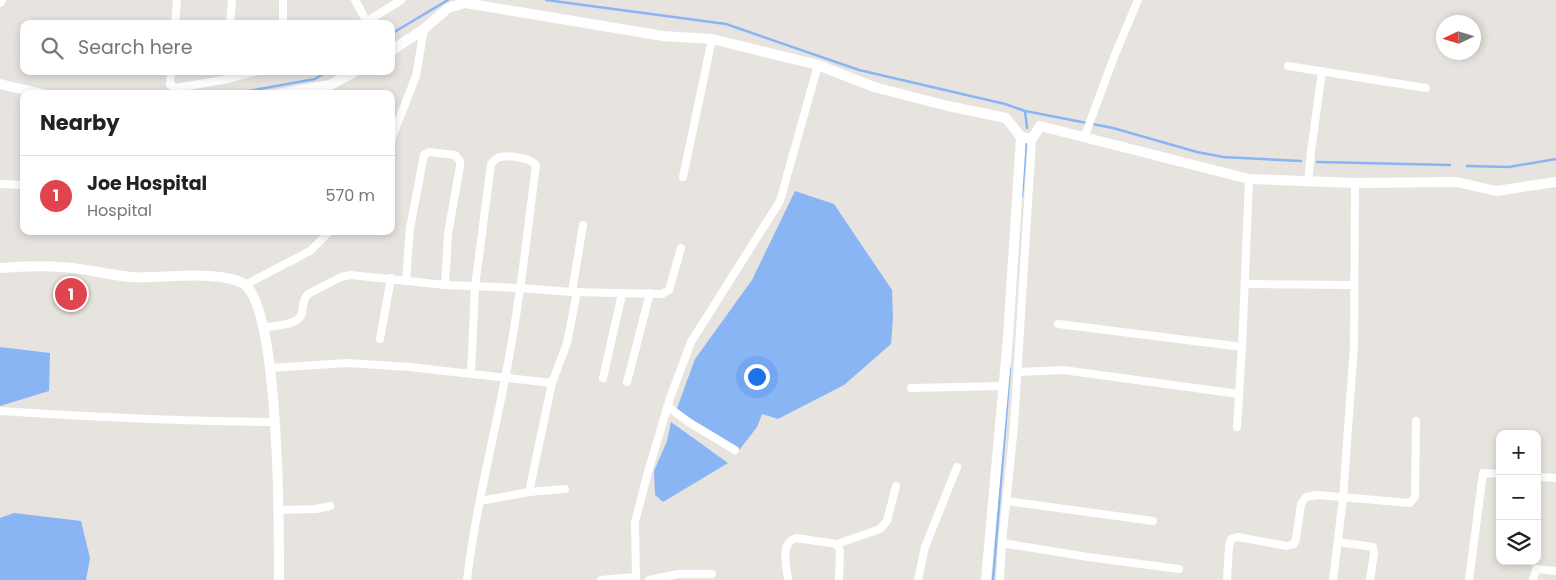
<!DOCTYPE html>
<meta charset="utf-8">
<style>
:root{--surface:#fff;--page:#f6f6f6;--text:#222;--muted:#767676;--line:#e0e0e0;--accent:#ea580c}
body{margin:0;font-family:Poppins,sans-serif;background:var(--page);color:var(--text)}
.controls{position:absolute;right:15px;bottom:15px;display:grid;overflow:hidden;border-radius:10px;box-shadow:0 2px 8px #0003}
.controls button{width:45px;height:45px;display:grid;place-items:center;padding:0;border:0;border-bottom:1px solid var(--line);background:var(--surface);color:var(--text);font:25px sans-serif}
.compass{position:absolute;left:1436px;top:15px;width:45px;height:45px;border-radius:50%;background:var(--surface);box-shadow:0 2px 8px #0003;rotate:266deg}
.you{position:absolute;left:756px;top:376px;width:18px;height:18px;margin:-12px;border:4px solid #fff;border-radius:50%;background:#1a73e8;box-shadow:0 0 0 8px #1a73e833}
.badge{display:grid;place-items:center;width:32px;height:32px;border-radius:50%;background:var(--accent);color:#fff;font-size:16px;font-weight:700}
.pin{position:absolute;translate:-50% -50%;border:2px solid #fff;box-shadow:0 1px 5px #0006}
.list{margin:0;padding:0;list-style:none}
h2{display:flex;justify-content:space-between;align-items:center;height:65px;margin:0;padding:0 20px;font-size:21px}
h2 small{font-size:16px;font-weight:400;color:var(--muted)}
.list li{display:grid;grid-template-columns:32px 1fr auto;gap:15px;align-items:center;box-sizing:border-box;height:80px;padding:0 20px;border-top:1px solid var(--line)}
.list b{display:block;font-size:19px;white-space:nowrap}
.list p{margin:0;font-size:16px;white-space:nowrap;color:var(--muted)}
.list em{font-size:16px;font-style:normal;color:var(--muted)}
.icon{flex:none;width:28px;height:28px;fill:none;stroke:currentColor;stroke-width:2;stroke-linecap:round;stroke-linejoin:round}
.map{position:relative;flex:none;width:1556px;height:580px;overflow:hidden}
.search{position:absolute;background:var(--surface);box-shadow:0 2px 8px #0003;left:20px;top:20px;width:375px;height:55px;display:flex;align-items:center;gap:12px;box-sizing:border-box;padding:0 18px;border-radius:10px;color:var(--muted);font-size:19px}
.panel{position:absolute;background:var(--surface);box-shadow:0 2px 8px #0003;left:20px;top:90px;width:375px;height:145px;border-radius:10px}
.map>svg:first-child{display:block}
.water{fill:#8ab5f4}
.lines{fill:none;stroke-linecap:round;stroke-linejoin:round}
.stream{stroke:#8ab5f4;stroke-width:2.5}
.street{stroke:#fff;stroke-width:8}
.secondary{stroke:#fff;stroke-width:10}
</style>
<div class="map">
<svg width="1556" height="580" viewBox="0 0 1556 580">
<rect width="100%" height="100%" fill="#e7e3de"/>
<g class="water">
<polygon points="795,191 834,204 892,290 893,318 891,344 844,385 778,419 762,414 757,427 737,453 676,411 695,359 752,280"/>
<polygon points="0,347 50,353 49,391 0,406"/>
<polygon points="671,422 728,463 663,502 655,495 654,471 667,441"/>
<polygon points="14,513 81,521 90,558 86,580 0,580 0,518"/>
</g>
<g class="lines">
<g class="stream">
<polyline points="546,0 726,24 859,70 1005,104 1025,111 1113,128 1197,152 1223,157 1301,161"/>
<polyline points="391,34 448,0"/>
<polyline points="232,94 315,79 328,71"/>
<polyline points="1025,111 1027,128"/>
<polyline points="1317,162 1450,165"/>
<polyline points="1467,166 1509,167 1556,159"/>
<polyline points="1022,196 1026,143"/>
<polyline points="993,580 1010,368"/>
</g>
<g class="street">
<polyline points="283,0 283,24"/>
<polyline points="355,0 368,24"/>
<polyline points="175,24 177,0"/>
<polyline points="230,24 232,0"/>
<polyline points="363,24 401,0"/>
<polyline points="1288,66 1426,88"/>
<polyline points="171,71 170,85 176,88 228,79 257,71"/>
<polyline points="1084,138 1114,57 1138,0"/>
<polyline points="391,140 416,76 424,29"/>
<polyline points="683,177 712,39"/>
<polyline points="1308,181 1311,151 1322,71"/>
<polyline points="0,184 24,185"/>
<polyline points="406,280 410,228 424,155 429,152 455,155 460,161 460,166 448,234 445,285"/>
<polyline points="1245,284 1354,285"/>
<polyline points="245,285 310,251 330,231"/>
<polyline points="572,292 583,225"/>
<polyline points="1058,324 1242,347"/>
<path d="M263 328C274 325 299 326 302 313 303 306 303 299 308 294L341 277 351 275 445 285 520 288 572 292 662 294 669 290 681 248"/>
<polyline points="380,339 391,278"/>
<polyline points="271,368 347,363 409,367 552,383"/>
<polyline points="1018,372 1063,370 1239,394"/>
<polyline points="603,378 622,294"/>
<polyline points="627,382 650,293"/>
<polyline points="911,388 1004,386"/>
<polyline points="668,407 690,423 735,450"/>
<path d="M0 411C92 417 183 421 274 422"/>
<polyline points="1237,427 1242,347 1249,179"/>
<polyline points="1537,477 1556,478"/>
<polyline points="529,492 552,383 567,343 577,292"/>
<polyline points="480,501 529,492 565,489"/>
<polyline points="1007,501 1153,521"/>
<polyline points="279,510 316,509 330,506"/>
<polyline points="1338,542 1373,547 1374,553 1370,580"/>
<polyline points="1002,543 1088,557 1179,569"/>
<polyline points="837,544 880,529 887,521 896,486"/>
<path d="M467 580C475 512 492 446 505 379 519 308 527 236 536 165 530 158 510 155 501 157 496 157 494 161 491 164L475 287 471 374"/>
<polyline points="601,580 635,577"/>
<polyline points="636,580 635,522 648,472 670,398 691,342 780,201 818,65"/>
<polyline points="649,580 678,574 712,574"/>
<path d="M788 580C787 567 779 543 796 538L837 544 840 551 839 580"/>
<polyline points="918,580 925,547 957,467"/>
<polyline points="1000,580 1002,543 1014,426 1032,139"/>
<polyline points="1227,580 1229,546 1231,539 1238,537 1287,546 1294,544 1296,539 1301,504 1306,497 1317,495 1410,503 1415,497 1416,421"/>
<polyline points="1333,580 1343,498 1354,346 1355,183"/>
<polyline points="1469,580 1483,473 1500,474"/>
<polyline points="1533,580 1536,569 1556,571"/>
</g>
<g class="secondary">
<polyline points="0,2 1,0"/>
<polyline points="391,51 424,29 448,8 465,3 663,36 712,39 818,65 874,87 948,106 1006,118 1021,137 1032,139 1040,126 1249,179 1355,183 1457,182 1496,191 1556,182"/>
<polyline points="0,84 43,94"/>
<polyline points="278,94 330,85 356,71"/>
<path d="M0 268C20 267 41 265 60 267 84 268 108 275 132 277 161 279 220 269 244 284 280 308 279 532 279 580"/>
<polyline points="986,580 1008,337 1021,137"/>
</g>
</g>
</svg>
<div class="controls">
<button>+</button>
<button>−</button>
<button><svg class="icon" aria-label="layers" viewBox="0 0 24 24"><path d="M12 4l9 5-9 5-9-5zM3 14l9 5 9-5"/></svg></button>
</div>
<svg class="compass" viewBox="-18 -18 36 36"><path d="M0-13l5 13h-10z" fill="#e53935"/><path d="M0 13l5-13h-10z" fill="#767676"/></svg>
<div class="you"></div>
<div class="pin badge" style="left:71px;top:294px;background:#e0444e">1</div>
<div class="search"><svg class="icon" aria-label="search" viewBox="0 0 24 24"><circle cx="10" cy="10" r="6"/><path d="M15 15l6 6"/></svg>Search here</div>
<section class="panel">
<h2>Nearby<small></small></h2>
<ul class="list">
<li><span class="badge" style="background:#e0444e">1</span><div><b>Joe Hospital</b><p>Hospital</p></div><em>570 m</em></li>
</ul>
</section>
</div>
